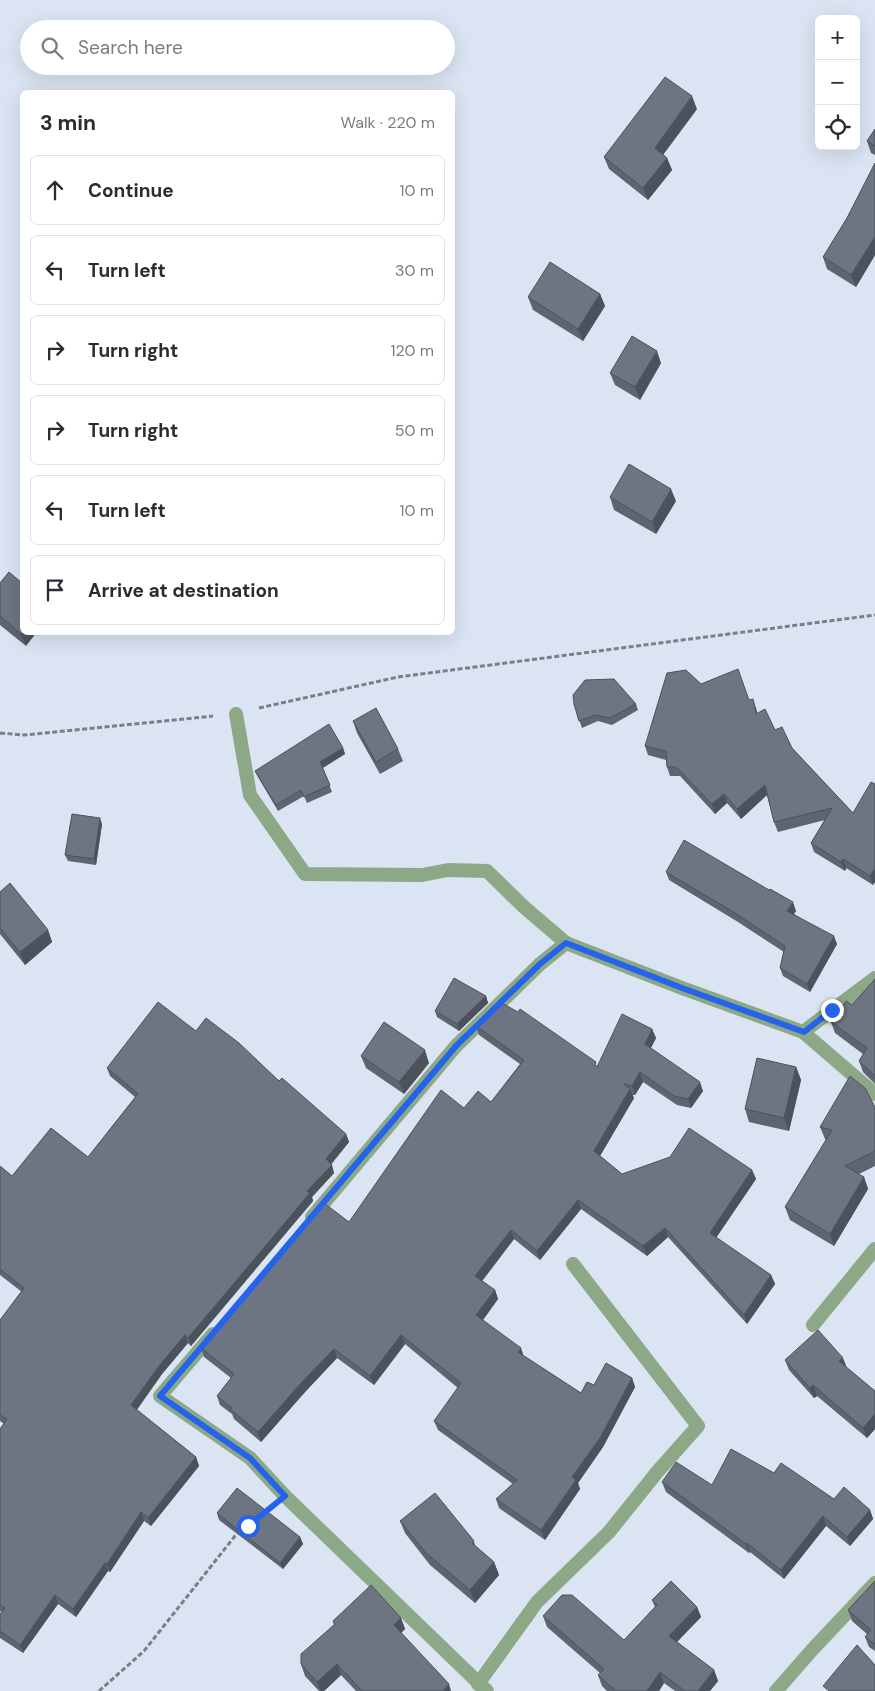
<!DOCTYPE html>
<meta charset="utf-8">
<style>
:root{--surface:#fff;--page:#f7f7f7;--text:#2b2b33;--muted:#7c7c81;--line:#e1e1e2}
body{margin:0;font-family:"DM Sans",sans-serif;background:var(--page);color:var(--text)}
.controls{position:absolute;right:15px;top:15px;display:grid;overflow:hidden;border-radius:8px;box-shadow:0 5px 20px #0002}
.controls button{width:45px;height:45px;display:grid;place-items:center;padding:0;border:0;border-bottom:1px solid var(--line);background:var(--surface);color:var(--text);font:25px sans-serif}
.stop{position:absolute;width:15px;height:15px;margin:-11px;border:4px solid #2563eb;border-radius:50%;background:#fff}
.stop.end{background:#2563eb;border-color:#fff;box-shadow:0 1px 5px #0008}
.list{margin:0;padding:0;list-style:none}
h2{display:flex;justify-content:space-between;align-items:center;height:65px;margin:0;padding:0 20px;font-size:21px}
h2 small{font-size:16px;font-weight:400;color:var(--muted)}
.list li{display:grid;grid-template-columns:32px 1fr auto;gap:15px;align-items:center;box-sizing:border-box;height:70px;margin:0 10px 10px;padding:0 10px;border:1px solid var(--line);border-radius:8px}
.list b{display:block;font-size:19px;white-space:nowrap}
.list em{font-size:16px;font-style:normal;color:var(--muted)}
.icon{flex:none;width:28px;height:28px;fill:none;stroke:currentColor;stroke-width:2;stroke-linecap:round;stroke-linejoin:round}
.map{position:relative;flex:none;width:875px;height:1691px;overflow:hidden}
.search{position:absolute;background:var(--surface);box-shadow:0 5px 20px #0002;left:20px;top:20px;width:435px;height:55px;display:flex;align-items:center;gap:12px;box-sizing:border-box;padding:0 18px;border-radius:28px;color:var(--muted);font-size:19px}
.panel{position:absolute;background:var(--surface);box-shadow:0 5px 20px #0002;left:20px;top:90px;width:435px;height:545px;border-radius:8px}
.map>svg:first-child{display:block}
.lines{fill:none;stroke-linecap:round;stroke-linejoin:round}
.path{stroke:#797e89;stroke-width:3;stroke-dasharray:5 2.5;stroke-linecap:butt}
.minor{stroke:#8ca887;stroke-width:14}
.wall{fill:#5e6570}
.shaded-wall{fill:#4c525b}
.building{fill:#6d7582;stroke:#4c525b}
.route{stroke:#2563eb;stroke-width:6}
</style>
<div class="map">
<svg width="875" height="1691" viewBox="0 0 875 1691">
<rect width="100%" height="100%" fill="#dbe4f3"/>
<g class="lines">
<g class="path">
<polyline points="259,708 398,677 875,615"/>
<polyline points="0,733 24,735 213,716"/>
<polyline points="99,1691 144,1651 235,1536 240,1532"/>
</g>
<g class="minor">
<polyline points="236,714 250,795 305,874 422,875 448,870 487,871 524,907 566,943 682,988 803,1032 875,1094"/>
<polyline points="803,1032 875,978"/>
<polyline points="312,1217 456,1046 540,964 566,943"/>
<polyline points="813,1325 875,1249"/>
<polyline points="213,1334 160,1396 250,1458 285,1496 487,1691"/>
<polyline points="478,1684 537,1602 609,1532 658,1471 698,1426 573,1264"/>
<polyline points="776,1691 812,1650 875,1583"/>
</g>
</g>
<g class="wall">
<polygon points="697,109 663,155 667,158 672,170 648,200 609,169 604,157"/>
<polygon points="875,129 875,155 871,153 867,141"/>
<polygon points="875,163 875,255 856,287 827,269 823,257 847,218"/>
<polygon points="600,294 605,306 583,341 533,310 528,297"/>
<polygon points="661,363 640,400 615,385 610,373"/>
<polygon points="610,497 676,501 656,534 614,510"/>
<polygon points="9,572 26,646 0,625 0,583"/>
<polygon points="749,700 756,708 757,713 775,730 792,748 853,813 875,784 875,882 873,885 846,868 845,871 814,852 811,843 825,820 778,832 774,822 767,795 741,819 727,803 715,814 680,776 670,776 667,767 666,760 648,755 645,746"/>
<polygon points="574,704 636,704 638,710 612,725 598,721 582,728"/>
<polygon points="353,721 398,749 403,761 380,774 357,733"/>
<polygon points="343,748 345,754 323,768 332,792 307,803 304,796 278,811 258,777 255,771"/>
<polygon points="102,824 96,865 68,861 65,855"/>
<polygon points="666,872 796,911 794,914 837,944 810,992 783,976 780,968 784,952 738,922 669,880"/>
<polygon points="0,892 48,930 52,942 25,965 0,934"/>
<polygon points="875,979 875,1084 863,1072 859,1061 863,1054 835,1033 831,1022 852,1005"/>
<polygon points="486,996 488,1003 459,1031 437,1017 435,1011"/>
<polygon points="476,1026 598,1066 652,1029 656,1038 651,1048 703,1091 691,1108 677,1105 643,1082 635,1095 632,1095 634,1098 600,1156 622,1174 752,1170 756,1179 716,1238 771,1275 775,1284 747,1324 668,1237 647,1256 581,1209 540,1260 514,1239 482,1281 495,1290 498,1299 483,1320 523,1356 581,1393 594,1385 632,1378 635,1387 603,1447 578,1483 580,1489 545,1540 499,1508 496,1499 513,1484 438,1430 434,1421 458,1388 405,1344 374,1385 337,1358 305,1392 261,1442 234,1419 232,1414 220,1405 217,1396 231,1378 204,1357 201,1348 349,1222 464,1108 491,1102 520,1064 479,1035"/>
<polygon points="196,1031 279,1081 346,1134 349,1142 331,1164 334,1173 312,1197 313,1201 191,1346 188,1343 162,1374 137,1410 196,1457 199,1466 151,1526 144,1521 110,1572 108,1571 76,1617 58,1604 23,1653 0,1638 0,1614 2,1612 0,1611 0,1429 4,1424 0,1421 0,1320 22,1292 0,1275 0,1166 12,1176 88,1157 135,1097 110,1076 107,1068"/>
<polygon points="361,1056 429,1063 404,1094 366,1068"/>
<polygon points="796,1067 801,1080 789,1131 749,1122 745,1109"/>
<polygon points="875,1107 875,1166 859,1174 864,1177 868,1189 834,1246 790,1220 785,1207 826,1140 825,1139 820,1127"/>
<polygon points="785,1360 846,1367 875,1391 875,1429 867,1438 817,1396 814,1398 789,1370"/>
<polygon points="774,1473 834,1499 870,1510 873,1519 850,1546 826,1526 784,1579 750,1552 749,1553 666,1492 662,1482 712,1485"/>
<polygon points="217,1513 300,1537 303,1544 283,1569 219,1520"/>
<polygon points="400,1521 474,1541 475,1546 494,1562 499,1575 475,1603 430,1565 405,1533"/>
<polygon points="875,1581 875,1651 869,1647 865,1637 867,1634 852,1621 848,1610"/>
<polygon points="652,1600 697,1607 701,1617 677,1642 714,1670 718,1681 710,1691 675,1691 664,1683 659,1691 607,1691 602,1686 598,1675 600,1673 547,1627 543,1616 624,1640 655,1607"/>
<polygon points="401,1618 405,1629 401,1633 451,1691 356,1691 341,1675 324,1691 319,1691 305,1676 301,1664 334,1625 333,1621"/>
</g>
<g class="shaded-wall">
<polygon points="692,96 697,109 659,160 655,148"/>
<polygon points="667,158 672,170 648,200 643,188"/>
<polygon points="875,237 875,255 856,287 851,275"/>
<polygon points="600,294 605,306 583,341 578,329"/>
<polygon points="657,351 661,363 640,400 635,387"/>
<polygon points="671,489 676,501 656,534 652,522"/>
<polygon points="23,632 37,632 26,646 21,634"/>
<polygon points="753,699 756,708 759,723 756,714"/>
<polygon points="343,748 345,754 322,768 320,762"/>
<polygon points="765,785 768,794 741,819 737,809"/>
<polygon points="724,794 727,803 715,814 712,804"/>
<polygon points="100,818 102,824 96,865 94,859"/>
<polygon points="843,859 846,868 845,871 841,862"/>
<polygon points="875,868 875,882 873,885 870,876"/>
<polygon points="793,902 796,911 790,919 787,911"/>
<polygon points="48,930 52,942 25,965 20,952"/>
<polygon points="834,936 837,944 810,992 807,984"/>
<polygon points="486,996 488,1003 459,1031 457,1024"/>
<polygon points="652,1029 656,1038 648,1053 645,1044"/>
<polygon points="425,1050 429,1063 404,1094 399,1082"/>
<polygon points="796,1067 801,1080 789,1131 784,1118"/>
<polygon points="640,1072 643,1082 635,1095 632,1086"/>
<polygon points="700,1082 703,1091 691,1108 688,1099"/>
<polygon points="630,1089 634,1098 597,1161 594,1151"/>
<polygon points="346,1134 349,1142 329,1167 326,1159"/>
<polygon points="332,1165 334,1173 312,1197 313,1201 191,1346 188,1338 307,1191"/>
<polygon points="752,1170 756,1179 713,1242 710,1233"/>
<polygon points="864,1177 868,1189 834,1246 830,1234"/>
<polygon points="578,1200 581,1209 540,1260 537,1251"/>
<polygon points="665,1228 668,1237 647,1256 643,1246"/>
<polygon points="511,1230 514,1239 479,1285 475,1276"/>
<polygon points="771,1275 775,1284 747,1324 744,1315"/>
<polygon points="495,1290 498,1299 480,1324 476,1315"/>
<polygon points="185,1335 188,1343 162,1374 134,1413 131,1405 159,1366"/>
<polygon points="401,1335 405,1344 374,1385 370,1376"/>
<polygon points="521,1348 524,1357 518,1352"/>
<polygon points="334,1349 337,1358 305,1392 261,1442 258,1432 302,1382"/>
<polygon points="843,1358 847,1368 839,1361"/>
<polygon points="632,1378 635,1387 603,1447 578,1483 580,1489 545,1540 541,1530 572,1477"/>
<polygon points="813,1385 817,1396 814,1398 810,1388"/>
<polygon points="875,1414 875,1429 867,1438 863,1428"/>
<polygon points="196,1457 199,1466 151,1526 148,1518"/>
<polygon points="870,1510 873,1519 850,1546 847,1537"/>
<polygon points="141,1512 144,1521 110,1572 107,1564"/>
<polygon points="823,1516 826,1526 784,1579 781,1570"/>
<polygon points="300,1537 303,1544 283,1569 280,1563"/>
<polygon points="747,1543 750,1552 749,1553 746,1544"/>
<polygon points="494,1562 499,1575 475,1603 470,1590"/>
<polygon points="105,1563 108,1571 76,1617 73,1609"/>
<polygon points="55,1595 58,1604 23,1653 20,1645"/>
<polygon points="697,1607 701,1617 673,1646 669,1636"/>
<polygon points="401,1618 405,1629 398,1636 394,1625"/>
<polygon points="337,1664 341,1675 324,1691 321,1691 317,1682"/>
<polygon points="714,1670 718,1681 710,1691 698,1691"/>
<polygon points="660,1672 664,1683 659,1691 647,1691"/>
<polygon points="449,1684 451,1691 443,1691"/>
</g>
<g class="building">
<polygon points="665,77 692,96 655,148 667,158 643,188 604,157"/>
<polygon points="875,129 875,146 867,141"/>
<polygon points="875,163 875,237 851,275 823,257 847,218"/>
<polygon points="550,262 600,294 578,329 528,297"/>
<polygon points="632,336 657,351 635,387 610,373"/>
<polygon points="629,464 671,489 652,522 610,497"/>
<polygon points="9,572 22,583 23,632 21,634 0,616 0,583"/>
<polygon points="738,669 749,700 753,699 756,714 765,709 775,730 782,727 792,748 853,813 871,782 875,784 875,868 870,876 843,859 841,862 811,843 832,808 774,822 765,785 737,809 724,794 712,804 676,767 667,767 666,751 645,746 667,673 686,670 701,684"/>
<polygon points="614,679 636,704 610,718 596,715 579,721 574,704 573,695 585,680"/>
<polygon points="376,708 398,749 376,762 353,721"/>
<polygon points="329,724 343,748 320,762 330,785 304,797 301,790 276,805 255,771"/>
<polygon points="72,814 100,818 94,859 65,855"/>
<polygon points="684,840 769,890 770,889 793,902 787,911 834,936 807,984 780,968 785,946 735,913 666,872"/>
<polygon points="10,883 48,930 20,952 0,928 0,892"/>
<polygon points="454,978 486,996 457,1024 435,1011"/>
<polygon points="875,979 875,1076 859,1061 867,1048 831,1022 846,1001 852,1005"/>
<polygon points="158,1002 196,1031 206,1018 239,1043 279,1081 282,1078 346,1134 326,1159 332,1165 307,1191 310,1193 188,1338 185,1335 159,1366 131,1405 196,1457 148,1518 141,1512 107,1564 105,1563 73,1609 55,1595 20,1645 0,1631 0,1614 5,1608 0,1605 0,1429 7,1419 0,1415 0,1320 24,1288 0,1269 0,1166 12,1176 51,1128 88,1157 138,1094 107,1068"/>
<polygon points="500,1002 518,1012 520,1009 596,1062 595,1065 597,1067 622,1014 652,1029 645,1044 700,1082 688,1099 674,1096 640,1072 632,1086 624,1084 630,1089 594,1151 622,1174 670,1157 689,1128 752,1170 710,1233 771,1275 744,1315 665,1228 643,1246 578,1200 537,1251 511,1230 475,1276 495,1290 476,1315 521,1348 518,1352 581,1393 587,1382 594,1385 606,1363 632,1378 600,1438 572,1477 576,1480 541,1530 496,1499 517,1480 434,1421 461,1383 401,1335 370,1376 334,1349 302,1382 258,1432 230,1409 232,1408 217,1396 234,1374 201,1348 324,1203 349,1222 441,1090 464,1108 478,1091 491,1102 524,1060 476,1026"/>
<polygon points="384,1022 425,1050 399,1082 361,1056"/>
<polygon points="757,1058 796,1067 784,1118 745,1109"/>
<polygon points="850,1076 865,1088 875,1107 875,1151 845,1166 864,1177 830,1234 785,1207 832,1130 820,1127"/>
<polygon points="818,1330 843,1358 839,1361 875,1391 875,1414 863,1428 813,1385 810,1388 785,1360"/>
<polygon points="731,1449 774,1473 781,1463 834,1499 844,1487 870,1510 847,1537 823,1516 781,1570 747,1543 746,1544 662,1482 676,1462 712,1485"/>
<polygon points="237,1488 300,1537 280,1563 217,1513"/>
<polygon points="435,1493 474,1541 472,1543 494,1562 470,1590 426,1553 400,1521"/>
<polygon points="671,1581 697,1607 669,1636 714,1670 698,1691 685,1691 660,1672 647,1691 616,1691 598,1675 604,1669 543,1616 562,1595 572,1595 624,1640 657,1605 652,1600"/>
<polygon points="875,1581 875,1644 865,1637 871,1630 848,1610"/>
<polygon points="371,1585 401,1618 394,1625 449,1684 443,1691 362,1691 337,1664 317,1682 301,1664 301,1654 335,1624 333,1621"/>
<polygon points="857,1645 875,1665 875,1691 829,1691 823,1686"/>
</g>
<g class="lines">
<polyline class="route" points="248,1526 285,1496 250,1458 160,1396 456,1046 540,964 566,943 682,988 804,1032 832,1010"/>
</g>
</svg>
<div class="controls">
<button>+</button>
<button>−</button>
<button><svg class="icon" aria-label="locate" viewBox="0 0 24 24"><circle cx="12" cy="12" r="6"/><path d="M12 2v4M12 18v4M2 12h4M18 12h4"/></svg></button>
</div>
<div class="stop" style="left:248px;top:1526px"></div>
<div class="stop end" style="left:832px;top:1010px"></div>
<div class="search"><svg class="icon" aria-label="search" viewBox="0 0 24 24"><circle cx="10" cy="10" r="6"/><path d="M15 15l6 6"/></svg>Search here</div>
<section class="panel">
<h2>3 min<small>Walk · 220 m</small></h2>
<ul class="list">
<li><svg class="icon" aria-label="ahead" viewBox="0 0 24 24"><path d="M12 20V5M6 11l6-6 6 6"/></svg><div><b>Continue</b></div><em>10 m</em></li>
<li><svg class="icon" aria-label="left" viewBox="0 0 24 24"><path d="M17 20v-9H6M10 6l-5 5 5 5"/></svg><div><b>Turn left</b></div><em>30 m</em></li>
<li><svg class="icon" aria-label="right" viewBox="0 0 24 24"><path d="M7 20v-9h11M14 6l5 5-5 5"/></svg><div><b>Turn right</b></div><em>120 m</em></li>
<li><svg class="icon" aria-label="right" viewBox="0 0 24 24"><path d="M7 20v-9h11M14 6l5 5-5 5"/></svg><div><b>Turn right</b></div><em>50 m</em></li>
<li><svg class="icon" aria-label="left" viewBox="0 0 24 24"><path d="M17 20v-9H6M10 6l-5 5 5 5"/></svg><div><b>Turn left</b></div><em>10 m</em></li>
<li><svg class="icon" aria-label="arrive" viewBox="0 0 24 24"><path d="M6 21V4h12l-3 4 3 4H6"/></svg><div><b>Arrive at destination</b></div></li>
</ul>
</section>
</div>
